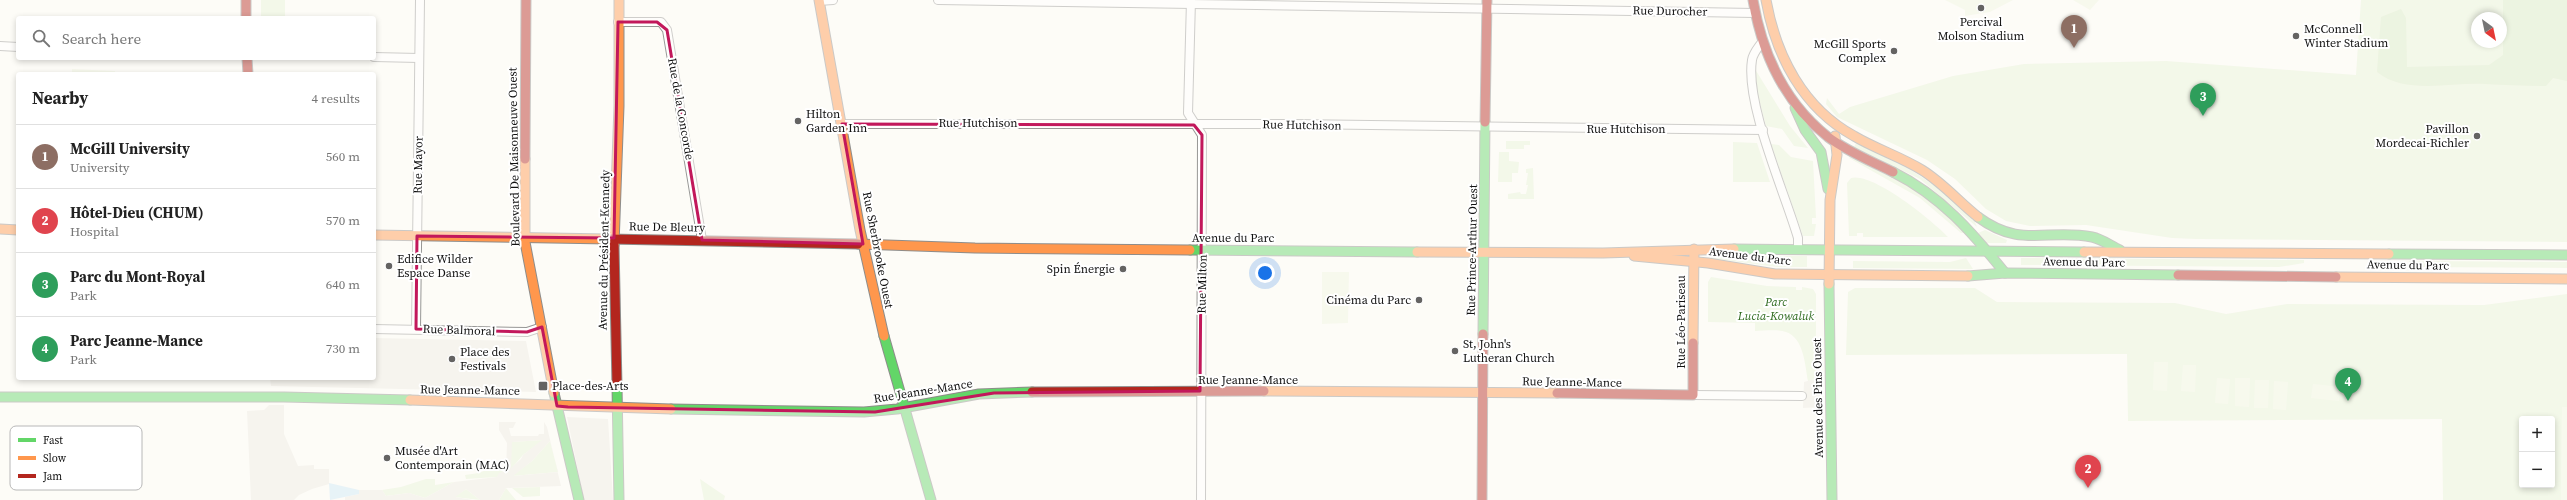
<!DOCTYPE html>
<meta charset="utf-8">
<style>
:root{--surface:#fff;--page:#f6f6f6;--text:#222;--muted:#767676;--line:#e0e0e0;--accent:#7c3aed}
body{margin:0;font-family:"Source Serif 4",serif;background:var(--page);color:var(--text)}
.controls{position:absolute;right:12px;bottom:12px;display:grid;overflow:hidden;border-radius:4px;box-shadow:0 2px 6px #0003}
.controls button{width:36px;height:36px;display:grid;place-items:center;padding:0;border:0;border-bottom:1px solid var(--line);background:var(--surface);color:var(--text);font:20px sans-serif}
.compass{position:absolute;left:2471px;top:12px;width:36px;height:36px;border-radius:50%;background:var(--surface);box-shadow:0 2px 6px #0003;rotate:147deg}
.you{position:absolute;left:1265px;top:273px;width:14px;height:14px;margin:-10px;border:3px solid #fff;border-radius:50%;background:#1a73e8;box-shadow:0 0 0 6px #1a73e833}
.badge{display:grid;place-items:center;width:26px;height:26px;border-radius:50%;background:var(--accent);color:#fff;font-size:13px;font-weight:700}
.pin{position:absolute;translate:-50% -33px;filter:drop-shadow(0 1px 2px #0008)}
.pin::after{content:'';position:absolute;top:21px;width:14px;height:12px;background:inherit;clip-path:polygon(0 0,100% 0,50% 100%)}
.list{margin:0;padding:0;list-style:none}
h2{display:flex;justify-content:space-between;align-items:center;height:52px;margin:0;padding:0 16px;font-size:17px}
h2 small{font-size:13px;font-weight:400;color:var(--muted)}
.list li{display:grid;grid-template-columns:26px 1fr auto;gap:12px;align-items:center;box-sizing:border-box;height:64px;padding:0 16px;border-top:1px solid var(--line)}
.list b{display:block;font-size:15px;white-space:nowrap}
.list p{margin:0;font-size:13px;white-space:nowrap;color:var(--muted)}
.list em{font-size:13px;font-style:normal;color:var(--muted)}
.icon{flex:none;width:22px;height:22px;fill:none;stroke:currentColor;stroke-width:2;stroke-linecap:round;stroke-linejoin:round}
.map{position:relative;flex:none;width:2567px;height:500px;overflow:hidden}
.search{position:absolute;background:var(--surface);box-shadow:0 2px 6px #0003;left:16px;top:16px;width:360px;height:44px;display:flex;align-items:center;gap:10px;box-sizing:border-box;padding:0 14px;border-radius:4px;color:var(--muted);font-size:15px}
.panel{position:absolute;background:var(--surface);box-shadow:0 2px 6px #0003;left:16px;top:72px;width:360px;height:308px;border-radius:4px}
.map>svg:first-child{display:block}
.green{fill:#e7f3d7;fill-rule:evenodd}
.forest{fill:#d8eac5}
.pitch{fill:#f0f6e1}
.plaza{fill:#edebe2;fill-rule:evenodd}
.water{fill:#cde8f7}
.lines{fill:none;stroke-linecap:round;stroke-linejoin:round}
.street-casing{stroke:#979795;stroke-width:10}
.fast-casing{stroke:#8e8d8b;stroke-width:11}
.slow-casing{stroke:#8e8d8b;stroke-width:11}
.jam-casing{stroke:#8e8d8b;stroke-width:11}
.street{stroke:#fffffe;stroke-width:8}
.fast{stroke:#63d668;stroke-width:9}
.slow{stroke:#ff974d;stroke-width:9}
.jam{stroke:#b3261e;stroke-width:9}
.marked{fill:none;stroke:#c2185b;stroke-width:3;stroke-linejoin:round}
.poi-dot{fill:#646362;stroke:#fff;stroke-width:1.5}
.labels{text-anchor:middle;stroke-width:4;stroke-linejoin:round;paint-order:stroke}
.street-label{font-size:12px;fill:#111;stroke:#fff}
.poi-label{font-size:12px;fill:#111;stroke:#fff;text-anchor:start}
.park-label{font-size:12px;font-style:italic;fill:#2f6b1f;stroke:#fff}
.key{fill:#fff;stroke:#b8b8b8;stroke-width:1}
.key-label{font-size:11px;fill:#111}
</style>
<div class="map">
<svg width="2567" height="500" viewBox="0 0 2567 500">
<rect width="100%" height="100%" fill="#fdfcf7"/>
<g class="green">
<rect x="261" y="0" width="24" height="18"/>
<path d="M2361 0H2567V242L2196 239 2172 238 2086 225 2030 226 2006 221 1986 209 1955 179 1927 160 1837 117 1826 104 1827 98 1839 114 1850 107 1953 76 2024 64 2166 61 2356 75ZM2477 18H2501V42H2477Z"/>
<polygon points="1755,69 1790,126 1808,148 1794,146 1782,129 1766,126 1757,92"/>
<polygon points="1506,141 1530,141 1530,145 1524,145 1524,149 1506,149"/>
<polygon points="1733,142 1757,143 1770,182 1733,182"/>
<polygon points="1856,143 1911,170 1941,190 1975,222 1977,227 1920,179 1854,147"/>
<polygon points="1771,144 1779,145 1791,157 1813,161 1816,218 1812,218 1812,224 1816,224 1814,236 1803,236"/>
<polygon points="1499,152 1509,152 1509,161 1519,162 1518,173 1512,173 1512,182 1498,182"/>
<polygon points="1850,157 1903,183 1937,206 1965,233 1961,233 1920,198 1849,158"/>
<polygon points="1533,168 1534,199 1508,199 1508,194 1520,192 1521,194 1526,194 1528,185 1526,185 1528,173 1526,173 1526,169"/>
<path d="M1851 178C1873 172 1933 221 1948 237H1863V233H1857V236H1849L1847 183Z"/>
<polygon points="1985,230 2007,240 2006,243 1987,243 1978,233"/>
<polygon points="1711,256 1807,256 1807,267 1777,267 1711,258"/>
<polygon points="1966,258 1973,269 1853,268 1853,261 1950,262"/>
<polygon points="2021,258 2304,260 2304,263 2279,267 2021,265"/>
<polygon points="2409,261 2567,262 2567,268 2409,267"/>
<path d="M1711 277 1767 286 1796 287V290H1802V287L1813 289 1816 294V380L1808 381C1805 365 1804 338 1786 332 1778 329 1764 331 1755 331V323L1708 322V282Z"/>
<path d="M1855 288H1975L1997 302 2175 303 2226 314 2287 304 2484 305 2567 294V500H2443L2442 419 2128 421 2127 354 1846 355 1848 292ZM2522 419H2552V485H2522Z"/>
<polygon points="543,440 523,455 511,469 511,442"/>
<polygon points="550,441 558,472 512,476 532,461"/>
<polygon points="497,465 503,472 497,477 466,479 465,475 479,473"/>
<polygon points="426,479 435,479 435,485 454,482 425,498 409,493 386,496 382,490 401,487"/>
<polygon points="700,479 725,496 724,500 704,500"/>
<polygon points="540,487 540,496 523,497 512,488"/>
<polygon points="506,488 516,500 499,500"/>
<polygon points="466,489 480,500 454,497"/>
</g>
<path class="forest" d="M2503 0H2567V81L2553 78 2546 86C2526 86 2505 85 2485 84 2451 82 2405 95 2377 72L2381 17 2401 9 2406 18 2407 67 2489 65 2503 55Z"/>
<g class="pitch">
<polygon points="1945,0 2013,0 1990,12 1965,16 1965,10"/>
<polygon points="2073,0 2099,0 2090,10"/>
<polygon points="72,69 115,71 115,74 72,74"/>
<polygon points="1322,272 1349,272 1348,323 1322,324"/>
<polygon points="2154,362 2168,362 2167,391 2153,390"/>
<polygon points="2183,365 2196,365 2195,392 2181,391"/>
<polygon points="2217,378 2230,379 2228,404 2215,403"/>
<polygon points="2235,378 2250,378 2249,407 2235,406"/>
<polygon points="2255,380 2269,380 2268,408 2254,408"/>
<polygon points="2274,381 2288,382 2286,410 2273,409"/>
<polygon points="2313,384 2341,387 2339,401 2311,398"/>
<polygon points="2562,407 2567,407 2567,500 2561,500"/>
</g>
<g class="plaza">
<polygon points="374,338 526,341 536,392 271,386 270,378 374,378"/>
<polygon points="1811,380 1820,381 1821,407 1803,408 1804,382"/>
<polygon points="269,405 284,405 284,434 298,466 314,465 314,469 329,469 329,484 312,489 299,495 294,500 251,500 247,411 264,410"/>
<polygon points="567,417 608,419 613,500 584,500"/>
<path d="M499 422H516L513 428H509L511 436H538L539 434H544V422L547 427 561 486 506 488 499 500H480L466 489 455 497 473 500H345V497L359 494V490H382L386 496 409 493 425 498 454 482 497 477 499 473 506 471 507 443 499 430ZM542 440 523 455 521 459 511 468 512 442ZM550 441 558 472 513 476 532 461Z"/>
</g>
<polygon class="water" points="329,483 359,490 359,494 330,500"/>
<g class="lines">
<defs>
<g id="street">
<polyline points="938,0 1755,13"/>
<polyline points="1191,0 1188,113 1202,135 1201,500"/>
<polyline points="819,1 833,0"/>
<polyline points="618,22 661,22 667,30 702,240"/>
<path d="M1762 42C1758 48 1753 53 1752 60 1745 104 1785 193 1798 238V249"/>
<polyline points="0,46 18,47"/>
<polyline points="374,57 419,58"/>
<polyline points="842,124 1293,124 1763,130"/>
<polyline points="374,329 527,332 542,327"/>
<polyline points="416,329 420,0"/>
<polyline points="1693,395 1802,396"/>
</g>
<g id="fast">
<polyline points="1795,108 1805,130 1821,152 1828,189"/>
<path d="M1893 172C1941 196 1972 232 2005 273"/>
<path d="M1978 217C2021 249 2047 228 2092 237 2102 239 2111 246 2120 250"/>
<polyline points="1734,249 2084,252"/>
<polyline points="1190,250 1417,252"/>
<polyline points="2389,254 2567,255"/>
<polyline points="1968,276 2005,273 2178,275"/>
<polyline points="1829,284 1832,500"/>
<polyline points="1483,334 1485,122"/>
<polyline points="884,336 931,500"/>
<polyline points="617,386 619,500"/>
<polyline points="554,393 579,500"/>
<polyline points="0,397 284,397 410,400"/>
<polyline points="671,409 864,412 897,409 979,394 1032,392"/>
</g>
<g id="slow">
<polyline points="819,0 860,230 884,336"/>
<path d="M1766 0C1776 56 1803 108 1854 136 1876 149 1901 157 1922 170 1943 183 1959 202 1978 217"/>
<polyline points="525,159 525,242 554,393"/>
<polyline points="0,229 18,230"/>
<polyline points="374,235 608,239"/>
<polyline points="858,244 975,248 1190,250"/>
<polyline points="614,245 619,106 619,0"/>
<polyline points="1417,252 1603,253 1734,249"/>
<polyline points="2084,252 2389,254"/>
<polyline points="1634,256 1708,263 1775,274 1968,276"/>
<polyline points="2336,277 2567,279"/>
<polyline points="1829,284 1830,200 1837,155 1835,136"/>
<polyline points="1693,343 1694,249"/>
<polyline points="1264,391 1557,393"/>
<polyline points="410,400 671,409"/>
</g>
<g id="jam">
<polyline points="246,0 246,18"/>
<path d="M1753 0C1762 53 1785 103 1828 137 1848 152 1871 161 1893 172"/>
<polyline points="247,58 248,74"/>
<polyline points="1485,122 1487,0"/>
<polyline points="525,159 526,0"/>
<polyline points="608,239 858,244"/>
<polyline points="614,245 617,386"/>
<polyline points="2178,275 2336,277"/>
<polyline points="1032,392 1264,391"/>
<polyline points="1557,393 1693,395 1693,343"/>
<polyline points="1482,500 1483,334"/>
</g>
</defs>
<use href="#street" class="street-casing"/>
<use href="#fast" class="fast-casing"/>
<use href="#slow" class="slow-casing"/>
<use href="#jam" class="jam-casing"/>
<use href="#street" class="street"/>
<use href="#fast" class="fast"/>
<use href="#slow" class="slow"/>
<use href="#jam" class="jam"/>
</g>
<path d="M0 0H2567V500H0ZM618 22H657L667 30 702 240 863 244 842 124 1194 125 1202 135 1200 391 994 393 875 412 568 407 557 406 542 327 527 332 416 329 417 236 614 238Z" fill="#fdfcf7" fill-opacity=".55" fill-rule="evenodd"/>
<path class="marked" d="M618 22H657L667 30 702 240 863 244 842 124 1194 125 1202 135 1200 391 994 393 875 412 568 407 557 406 542 327 527 332 416 329 417 236 614 238Z"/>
<g class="poi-dot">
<circle cx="1981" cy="8" r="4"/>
<circle cx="2296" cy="36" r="4"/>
<circle cx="1894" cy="51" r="4"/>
<circle cx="798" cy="121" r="4"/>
<circle cx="2477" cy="136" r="4"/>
<circle cx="389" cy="266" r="4"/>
<circle cx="1123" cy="269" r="4"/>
<circle cx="1419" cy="300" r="4"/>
<circle cx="1455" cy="351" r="4"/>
<circle cx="452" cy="359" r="4"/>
<rect x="538" y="381" width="10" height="10" rx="2"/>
<circle cx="387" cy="458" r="4"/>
</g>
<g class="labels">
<g class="street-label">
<text transform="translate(1670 11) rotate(1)" y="4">Rue Durocher</text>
<text transform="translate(681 109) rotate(80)" y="4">Rue de la Concorde</text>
<text x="978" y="127">Rue Hutchison</text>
<text transform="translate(1302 125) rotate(1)" y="4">Rue Hutchison</text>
<text x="1626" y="133">Rue Hutchison</text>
<text transform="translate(514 157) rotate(-91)" y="4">Boulevard De Maisonneuve Ouest</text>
<text transform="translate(418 165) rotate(-89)" y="4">Rue Mayor</text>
<text transform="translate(667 227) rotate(1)" y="4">Rue De Bleury</text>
<text x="1233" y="242">Avenue du Parc</text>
<text transform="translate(604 250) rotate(-89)" y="4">Avenue du Président-Kennedy</text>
<text transform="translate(878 250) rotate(79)" y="4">Rue Sherbrooke Ouest</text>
<text transform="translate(1472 250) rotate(-89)" y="4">Rue Prince-Arthur Ouest</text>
<text transform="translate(1750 256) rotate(7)" y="4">Avenue du Parc</text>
<text transform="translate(2084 262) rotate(1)" y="4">Avenue du Parc</text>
<text transform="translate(2408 265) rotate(1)" y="4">Avenue du Parc</text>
<text transform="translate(1202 284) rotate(-89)" y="4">Rue Milton</text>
<text transform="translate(1681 322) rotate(-90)" y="4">Rue Léo-Pariseau</text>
<text transform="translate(459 330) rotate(2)" y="4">Rue Balmoral</text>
<text x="1248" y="384">Rue Jeanne-Mance</text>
<text transform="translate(1572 382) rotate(1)" y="4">Rue Jeanne-Mance</text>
<text transform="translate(470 390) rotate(1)" y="4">Rue Jeanne-Mance</text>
<text transform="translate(923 391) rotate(-9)" y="4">Rue Jeanne-Mance</text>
<text transform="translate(1818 398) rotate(-91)" y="4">Avenue des Pins Ouest</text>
</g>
<g class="poi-label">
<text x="1981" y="26" text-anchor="middle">Percival<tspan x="1981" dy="14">Molson Stadium</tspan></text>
<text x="2304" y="33">McConnell<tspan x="2304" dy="14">Winter Stadium</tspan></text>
<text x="1886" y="48" text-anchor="end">McGill Sports<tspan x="1886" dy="14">Complex</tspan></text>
<text x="806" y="118">Hilton<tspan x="806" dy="14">Garden Inn</tspan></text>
<text x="2469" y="133" text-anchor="end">Pavillon<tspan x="2469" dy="14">Mordecai-Richler</tspan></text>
<text x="397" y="263">Edifice Wilder<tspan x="397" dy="14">Espace Danse</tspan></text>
<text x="1115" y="273" text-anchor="end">Spin Énergie</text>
<text x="1411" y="304" text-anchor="end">Cinéma du Parc</text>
<text x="1463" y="348">St, John's<tspan x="1463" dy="14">Lutheran Church</tspan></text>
<text x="460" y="356">Place des<tspan x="460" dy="14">Festivals</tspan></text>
<text x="552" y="390">Place-des-Arts</text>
<text x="395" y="455">Musée d'Art<tspan x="395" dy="14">Contemporain (MAC)</tspan></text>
</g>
<g class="park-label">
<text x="1776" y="306">Parc<tspan x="1776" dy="14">Lucia-Kowaluk</tspan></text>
</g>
</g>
<rect x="10" y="426" width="132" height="64" rx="6" class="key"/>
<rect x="18" y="438" width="18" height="4" fill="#63d668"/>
<rect x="18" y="456" width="18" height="4" fill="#ff974d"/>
<rect x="18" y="474" width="18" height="4" fill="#b3261e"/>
<g class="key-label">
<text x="43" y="444">Fast</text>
<text x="43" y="462">Slow</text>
<text x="43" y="480">Jam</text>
</g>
</svg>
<div class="controls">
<button>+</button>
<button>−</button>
</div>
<svg class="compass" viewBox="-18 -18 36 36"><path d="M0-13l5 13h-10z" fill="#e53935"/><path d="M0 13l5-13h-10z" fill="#767676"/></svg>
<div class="you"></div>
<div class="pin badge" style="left:2074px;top:48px;background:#8d6e63">1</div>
<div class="pin badge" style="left:2088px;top:488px;background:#e0444e">2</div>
<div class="pin badge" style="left:2203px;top:116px;background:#2e9e5b">3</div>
<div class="pin badge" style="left:2348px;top:401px;background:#2e9e5b">4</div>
<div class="search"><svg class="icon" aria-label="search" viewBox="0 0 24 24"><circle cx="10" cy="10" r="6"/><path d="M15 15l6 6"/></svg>Search here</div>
<section class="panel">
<h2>Nearby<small>4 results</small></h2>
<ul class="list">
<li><span class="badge" style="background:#8d6e63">1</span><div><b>McGill University</b><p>University</p></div><em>560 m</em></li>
<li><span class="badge" style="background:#e0444e">2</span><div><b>Hôtel-Dieu (CHUM)</b><p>Hospital</p></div><em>570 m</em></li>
<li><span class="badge" style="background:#2e9e5b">3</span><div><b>Parc du Mont-Royal</b><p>Park</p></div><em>640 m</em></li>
<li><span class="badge" style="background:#2e9e5b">4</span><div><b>Parc Jeanne-Mance</b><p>Park</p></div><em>730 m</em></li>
</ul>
</section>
</div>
